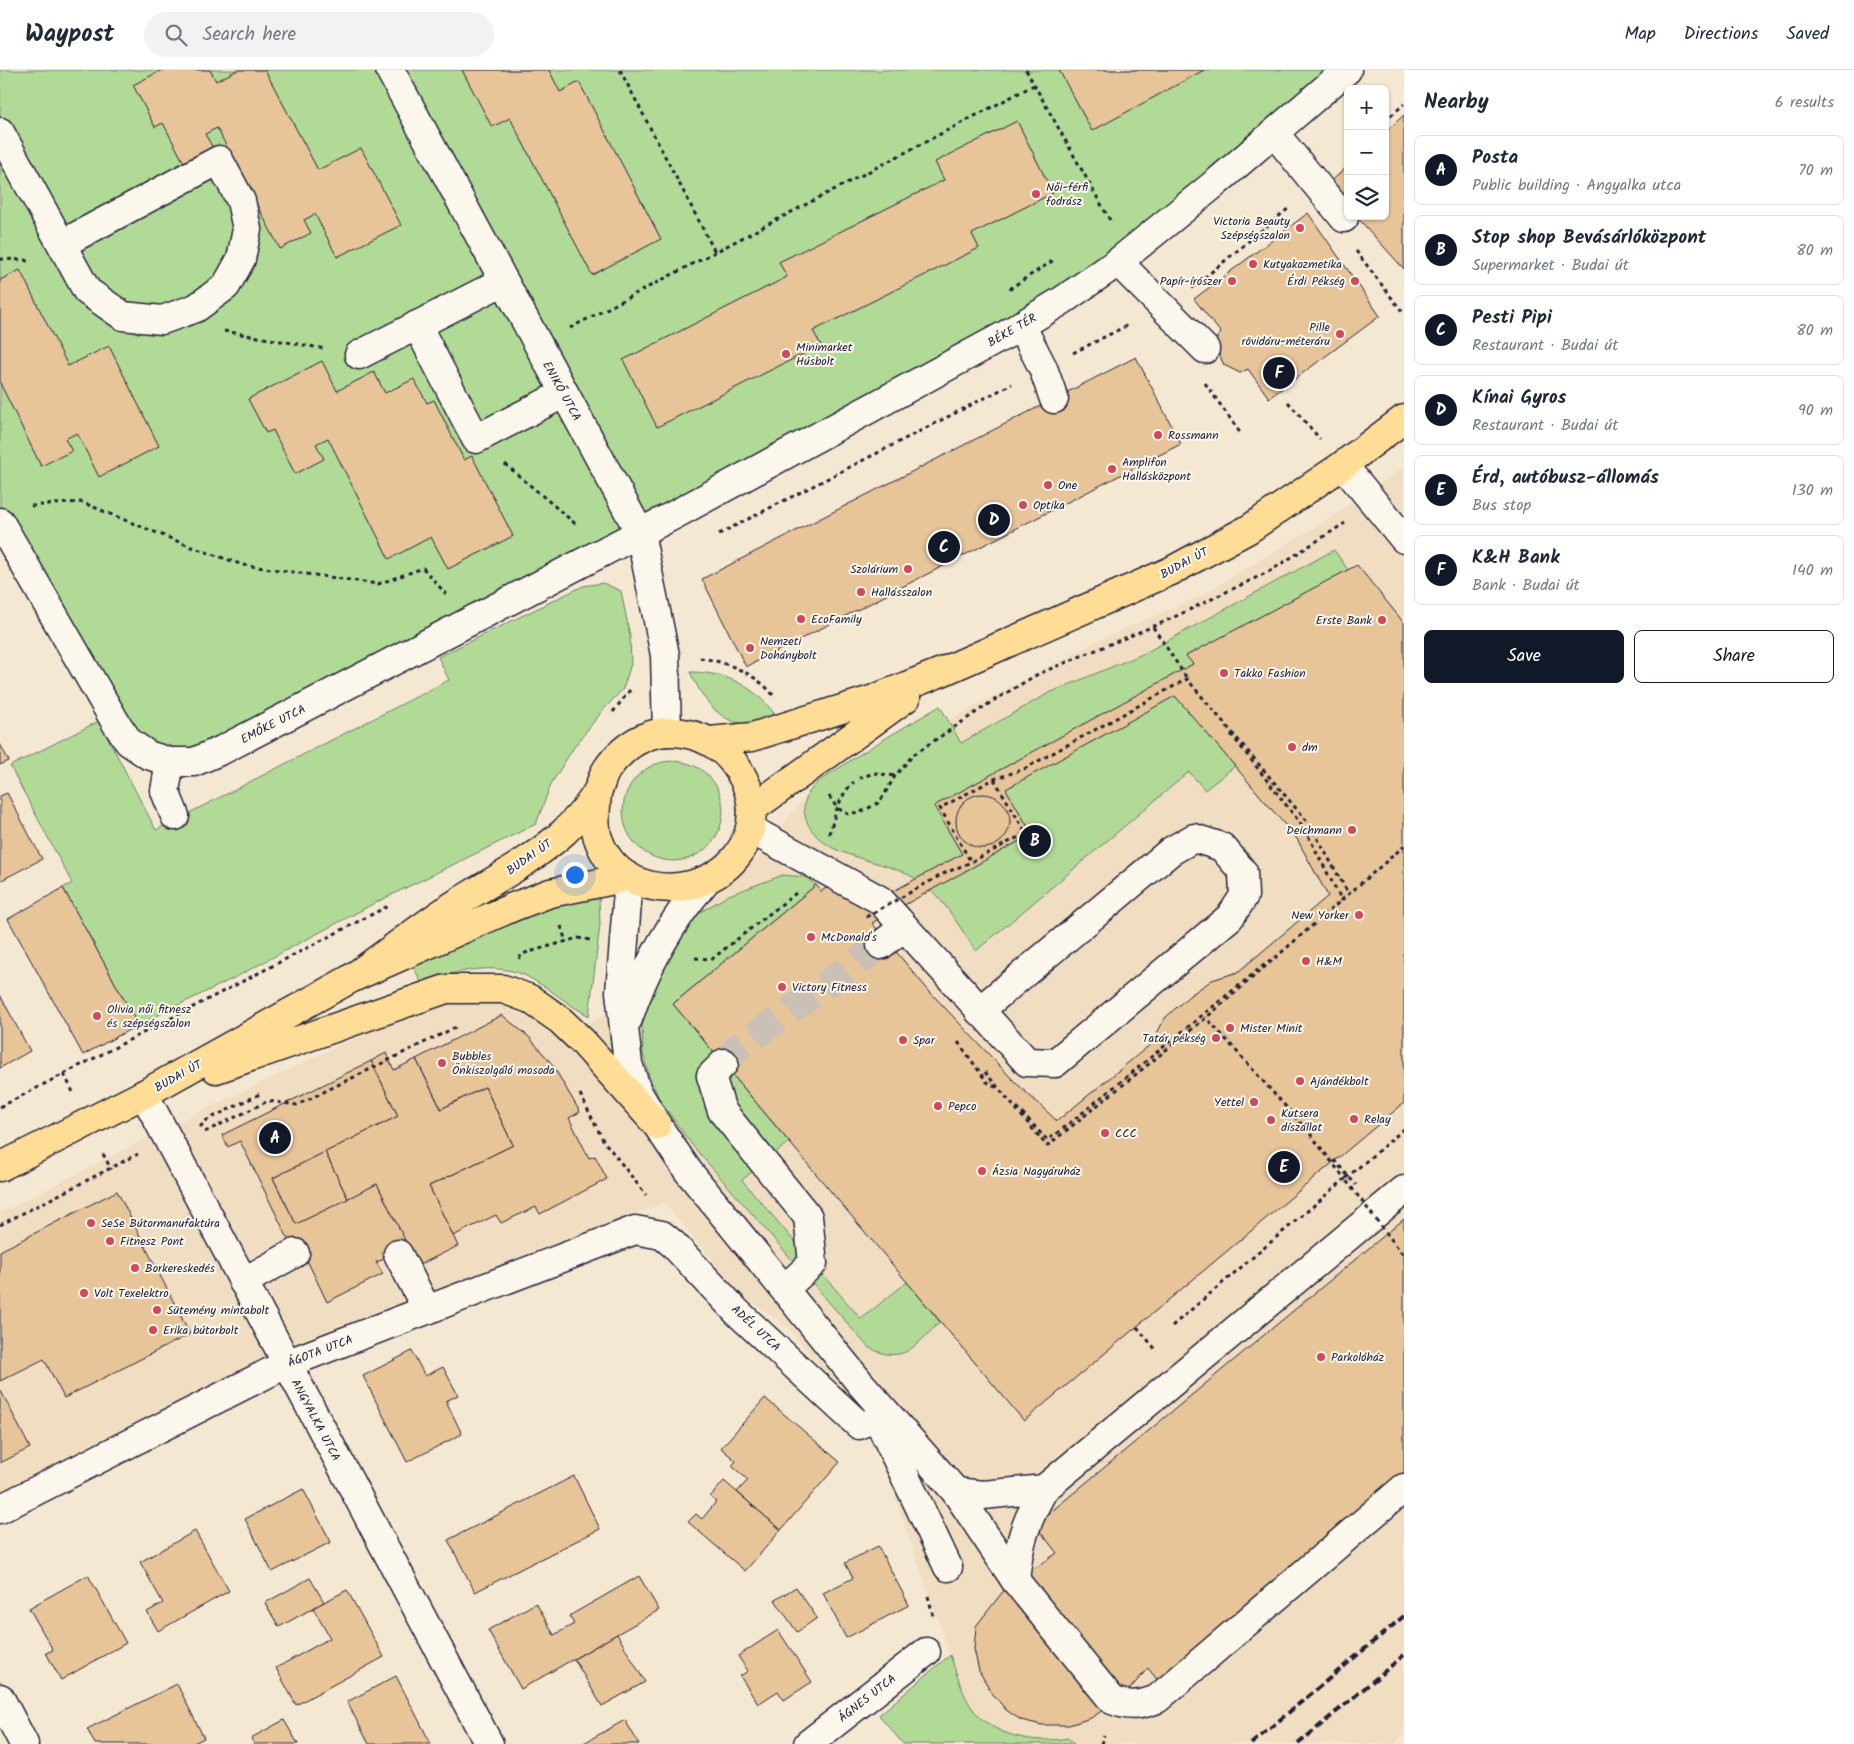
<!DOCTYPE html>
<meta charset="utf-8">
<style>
:root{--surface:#fff;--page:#f2f2f3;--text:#1f2937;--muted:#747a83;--line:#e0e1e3;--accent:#111827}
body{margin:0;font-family:Kalam,sans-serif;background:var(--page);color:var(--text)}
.controls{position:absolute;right:15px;top:15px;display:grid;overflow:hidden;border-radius:8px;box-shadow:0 1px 4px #0004}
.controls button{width:45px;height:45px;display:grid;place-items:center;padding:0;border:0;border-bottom:1px solid var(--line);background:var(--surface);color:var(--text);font:25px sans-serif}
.you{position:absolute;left:574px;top:804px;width:18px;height:18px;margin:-12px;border:4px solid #fff;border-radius:50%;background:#1a73e8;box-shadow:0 0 0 8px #1a73e833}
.badge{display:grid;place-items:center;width:32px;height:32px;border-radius:50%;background:var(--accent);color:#fff;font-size:16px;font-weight:700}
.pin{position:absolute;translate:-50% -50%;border:2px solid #fff;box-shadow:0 1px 5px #0006}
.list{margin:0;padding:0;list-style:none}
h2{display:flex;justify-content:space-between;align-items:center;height:65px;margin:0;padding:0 20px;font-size:21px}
h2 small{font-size:16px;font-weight:400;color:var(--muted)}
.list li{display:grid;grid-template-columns:32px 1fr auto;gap:15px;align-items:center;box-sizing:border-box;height:70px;margin:0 10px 10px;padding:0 10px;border:1px solid var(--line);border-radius:8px}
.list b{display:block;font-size:19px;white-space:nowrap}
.list p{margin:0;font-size:16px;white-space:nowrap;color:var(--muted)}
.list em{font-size:16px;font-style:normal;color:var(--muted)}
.actions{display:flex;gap:10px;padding:15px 20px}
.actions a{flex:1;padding:11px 0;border:1px solid var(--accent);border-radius:8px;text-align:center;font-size:18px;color:var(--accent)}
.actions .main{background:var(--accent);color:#fff}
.icon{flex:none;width:28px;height:28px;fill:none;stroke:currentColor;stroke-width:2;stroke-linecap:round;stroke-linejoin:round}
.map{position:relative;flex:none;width:1404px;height:1674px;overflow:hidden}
header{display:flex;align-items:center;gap:30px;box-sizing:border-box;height:70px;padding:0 25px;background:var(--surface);border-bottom:1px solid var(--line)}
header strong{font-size:24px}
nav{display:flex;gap:28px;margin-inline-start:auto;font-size:18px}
.search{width:350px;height:45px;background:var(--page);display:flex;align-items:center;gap:12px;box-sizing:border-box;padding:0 18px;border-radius:28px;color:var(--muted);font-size:19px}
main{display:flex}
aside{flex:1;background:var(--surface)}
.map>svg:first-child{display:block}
.built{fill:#f1dec2}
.green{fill:#b2da97;stroke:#6a7e69}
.building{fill:#e7c599;stroke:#22223b;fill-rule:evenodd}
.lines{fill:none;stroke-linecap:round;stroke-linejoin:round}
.minor-tunnel{stroke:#cbc0b5;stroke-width:28;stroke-dasharray:28 14;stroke-linecap:butt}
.minor-casing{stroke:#22223b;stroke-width:31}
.major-casing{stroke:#22223b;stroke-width:31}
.path{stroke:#22223b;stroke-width:3;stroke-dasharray:4 4;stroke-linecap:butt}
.minor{stroke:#fbf7ec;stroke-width:28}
.major{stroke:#ffdd96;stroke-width:28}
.rail{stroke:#22223b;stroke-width:4;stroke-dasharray:8 4;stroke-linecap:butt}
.path-bridge{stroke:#22223b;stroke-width:3;stroke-dasharray:4 4;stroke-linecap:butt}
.poi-dot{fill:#d1495b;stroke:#fbf7ec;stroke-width:2}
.labels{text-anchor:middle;stroke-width:4;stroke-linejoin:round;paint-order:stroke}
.poi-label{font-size:12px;fill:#22223b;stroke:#fbf7ec;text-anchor:start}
.street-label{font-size:12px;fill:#22223b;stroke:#fbf7ec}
</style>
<header>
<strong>Waypost</strong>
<div class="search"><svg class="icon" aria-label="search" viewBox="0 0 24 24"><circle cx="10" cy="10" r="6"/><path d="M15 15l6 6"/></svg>Search here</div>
<nav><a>Map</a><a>Directions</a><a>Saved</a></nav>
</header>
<main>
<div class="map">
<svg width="1404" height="1674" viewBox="0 0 1404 1674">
<rect width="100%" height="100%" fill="#f5e8d3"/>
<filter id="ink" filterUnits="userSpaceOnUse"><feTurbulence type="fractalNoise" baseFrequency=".02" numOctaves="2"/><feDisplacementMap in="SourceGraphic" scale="10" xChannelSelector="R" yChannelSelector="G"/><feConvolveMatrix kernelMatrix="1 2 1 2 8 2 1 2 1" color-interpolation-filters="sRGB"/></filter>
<g filter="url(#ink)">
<polygon class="built" points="1404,397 1404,1665 1394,1674 1074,1674 1068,1668 1054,1673 1028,1671 1006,1665 988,1654 972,1638 959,1610 871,1359 786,1256 742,1226 664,1133 296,1275 0,1424 0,1143 180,1051 417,938 446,931 475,929 506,936 533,950 550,965 646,931 689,849 754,791 812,717 847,692 940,636 948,650 1095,572 1202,525 1331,447"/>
<g class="green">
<polygon points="0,0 1347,0 1118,192 222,680 148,685 0,452"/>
<path d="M1334 480 1348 500 1193 594 1235 696 1205 720 1189 702 976 881C961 860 946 831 925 815 899 795 867 793 837 780 814 770 792 743 812 718 818 711 829 705 836 700 869 677 905 657 940 636L961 673 1049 623 1145 583Z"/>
<polygon points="603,513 621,521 630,566 631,594 623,619 603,640 574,677 551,714 536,754 373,834 234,908 138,955 63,818 72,813 10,696 99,651 156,760 449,610 438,587 583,516"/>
<path d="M690 602C728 602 759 618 779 651 730 663 710 644 690 602Z"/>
<circle cx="673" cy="741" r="50"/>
<path d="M783 805 805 807 816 815 673 934 789 1072 742 1110 861 1249 907 1212 940 1252C914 1276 904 1296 868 1277L692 1075 661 1032 650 1009 643 984 642 956 647 930 689 849 729 825Z"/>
<path d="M599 827 600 855 589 946C568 935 551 919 530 908 499 890 453 902 421 912L412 894C472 867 532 834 599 827Z"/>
<path d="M950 1585C956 1602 962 1623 972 1638 993 1667 1035 1674 1068 1668L1074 1674H903L879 1645Z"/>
</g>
<g class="building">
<polygon points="162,0 210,0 216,11 238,0 265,0 318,100 361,78 401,155 337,187 315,144 304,150 311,163 280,179 217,58 205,64 213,78 184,93 163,53 155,57 133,15"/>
<polygon points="462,0 549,0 560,22 579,12 661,169 592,205 510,48 492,57"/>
<polygon points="1059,0 1204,0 1092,61"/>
<polygon points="1404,45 1404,199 1356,146 1385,146 1385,62"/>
<polygon points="1017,51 1053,123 972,164 979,178 813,261 821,275 657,357 623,290 787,207 779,192 944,110 935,92"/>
<polygon points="1348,96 1348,138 1327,115"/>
<polygon points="1308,143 1380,246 1269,328 1248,299 1240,303 1224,295 1216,277 1217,267 1221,263 1194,229"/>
<polygon points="20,200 68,296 109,276 159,376 99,407 77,363 65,369 72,381 41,396 0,313 0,210"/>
<polygon points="1136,287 1181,374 746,597 702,509"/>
<polygon points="322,291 337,321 374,302 385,323 414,309 427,333 434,330 464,390 472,386 513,466 448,499 431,467 389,489 328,368 316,374 324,389 295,404 273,360 266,363 248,329"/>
<path d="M1357 495 1404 553V1033L1024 1351 673 934 816 815 821 821 841 810 864 837 962 784 934 736 1193 594 1186 586ZM1175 626 1297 769 1328 826 1238 902 1212 910 1189 926 1165 948 1151 974 1057 1051 1014 1011 929 921 872 853 1032 764 1006 719Z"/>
<polygon points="0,674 9,691 0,695"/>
<polygon points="7,723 42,789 0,811 0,726"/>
<circle cx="983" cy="751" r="27"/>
<polygon points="63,818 138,955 83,985 8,849"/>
<polygon points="0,925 30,981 0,998"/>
<polygon points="502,945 529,967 552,994 580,1042 569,1048 589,1088 595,1086 607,1109 540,1144 536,1137 501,1153 496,1145 453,1166 429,1116 513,1075 485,1017 441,1039 416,989"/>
<polygon points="386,983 394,1000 416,989 441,1039 485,1017 513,1075 429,1116 458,1176 417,1196 377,1114 348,1129 325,1082 398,1046 371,991"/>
<polygon points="371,991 398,1046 273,1108 296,1154 377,1114 410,1180 376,1192 383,1204 327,1232 305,1186 295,1183 240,1071 228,1077 222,1065"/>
<polygon points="325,1082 348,1129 296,1154 273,1108"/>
<polygon points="117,1121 190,1264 64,1328 44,1289 0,1311 0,1181"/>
<polygon points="1404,1149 1404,1410 1162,1616 1148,1598 1129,1620 1106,1638 1091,1648 1069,1655 1042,1655 1021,1650 1006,1640 992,1623 979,1601 974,1579 976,1556 1005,1519 1057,1483 1035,1455"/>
<polygon points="412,1281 425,1306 443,1297 458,1325 446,1331 462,1364 407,1392 363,1306"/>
<polygon points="0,1319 30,1378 0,1393"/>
<polygon points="765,1328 840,1392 781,1460 737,1422 748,1410 732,1396 736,1391 721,1378"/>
<polygon points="574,1406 600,1459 475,1522 448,1470"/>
<polygon points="724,1411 781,1460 745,1501 688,1452 696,1444 702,1449 716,1432 710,1427"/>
<polygon points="303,1419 331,1472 272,1502 245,1449"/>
<polygon points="195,1461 229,1521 158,1561 147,1542 163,1533 140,1492"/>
<polygon points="878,1476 909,1535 846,1568 823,1523 853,1508 845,1493"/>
<polygon points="88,1505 126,1573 61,1610 46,1583 53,1580 29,1538"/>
<polygon points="639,1506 659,1540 521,1619 488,1560 536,1533 554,1565 574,1554 569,1546"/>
<polygon points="310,1508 324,1532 279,1557 265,1533"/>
<polygon points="796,1517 817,1548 797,1562 775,1530"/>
<polygon points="347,1520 384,1587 296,1635 276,1598 330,1568 313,1538"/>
<polygon points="778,1560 812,1612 784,1630 778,1621 758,1634 740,1606 748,1601 738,1586"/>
<polygon points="617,1564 645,1612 602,1636 574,1589"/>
<polygon points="396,1606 431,1674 369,1674 347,1632"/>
<polygon points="177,1614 204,1668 192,1674 95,1674 87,1659"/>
<polygon points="284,1650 298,1674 254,1674 251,1668"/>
<polygon points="625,1650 639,1674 582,1674"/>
</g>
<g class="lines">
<polyline class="minor-tunnel" points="724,993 736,979 881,875"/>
<defs>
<g id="minor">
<polyline points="390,0 640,463 665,585 667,662"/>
<polyline points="0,62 87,221 123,246 162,250 196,238 226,216 241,189 247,159 241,131 219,90 62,174"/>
<polyline points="1275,64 1344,148"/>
<polyline points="1118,192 1205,279"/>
<polyline points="417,255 476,369 563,324"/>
<polyline points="1021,255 1043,298 1054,329"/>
<polyline points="359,285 502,212"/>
<polyline points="1343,395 1404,469"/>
<polyline points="0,452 116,653 129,672 148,685 170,692 194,692 222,680 676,444 1007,264 1063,230 1118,192 1218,111 1347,0"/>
<polyline points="170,692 165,721 175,746"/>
<polyline points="750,759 880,830 1027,992 1055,993 1230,847 1244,826 1243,802 1222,777 1194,768 1171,781 979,941"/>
<path d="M629 807 620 922 628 994 637 1021 657 1055 688 1101 861 1314 956 1422 1015 1510 1112 1630C1129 1637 1139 1636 1157 1629L1404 1418"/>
<polyline points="881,875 904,857"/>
<path d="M628 949C645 898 670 852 705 812"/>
<polyline points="724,993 711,1006 722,1041 808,1147 813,1193 784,1219"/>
<polyline points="144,1024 489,1674"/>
<polyline points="398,1184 427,1240"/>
<polyline points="243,1212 295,1183"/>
<polyline points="877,1347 948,1497"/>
<polyline points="956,1422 983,1425 1044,1419 1404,1120"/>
<polyline points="0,1439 286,1294 635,1160 662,1165 673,1174 736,1241 859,1355"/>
<path d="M1015 1510C1019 1472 1025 1453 1044 1419"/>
<polyline points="0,1628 24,1674"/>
<polyline points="808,1674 926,1582"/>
</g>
<g id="major">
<polyline points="710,671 752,667 874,629 944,601 1171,501 1249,459 1343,395 1404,349"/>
<polyline points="752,739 906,628"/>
<path d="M352 908C386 884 419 858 454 835 490 812 532 791 564 762 575 751 590 735 597 722 601 715 602 706 607 699 615 687 629 674 643 668 667 657 698 662 719 678 734 689 748 712 751 731 763 820 630 852 599 771 593 756 596 738 597 723"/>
<polyline points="216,999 446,919 503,919 530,929 560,950 583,972 657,1055"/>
<polyline points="0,1097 144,1024 352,908 513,837 550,823 629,807"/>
</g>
</defs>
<use href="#minor" class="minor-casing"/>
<use href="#major" class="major-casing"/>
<g class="path">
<polyline points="620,0 715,182"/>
<polyline points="1026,0 1111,152"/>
<polyline points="1385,51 1404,34"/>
<polyline points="1356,181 1404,244"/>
<polyline points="0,189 25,190 31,193"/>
<polyline points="1192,218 1289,138"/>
<polyline points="1010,220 1012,217 1054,190"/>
<polyline points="570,258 1034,15"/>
<polyline points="224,261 326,279"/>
<polyline points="1073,283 1130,254"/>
<polyline points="1205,313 1241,364"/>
<polyline points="1288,332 1320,369"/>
<polyline points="505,394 578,456"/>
<polyline points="31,436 81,432 189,476 243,495 378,514 423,498 446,524"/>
<polyline points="719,464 1012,314"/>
<polyline points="1153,557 1188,610"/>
<path d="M700 588C725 591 757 604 773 625"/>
<polyline points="613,642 630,620"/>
<polyline points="1231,664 1304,758 1342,831"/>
<polyline points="859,708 874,703 895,706"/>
<polyline points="994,709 1026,763 971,792 940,738 994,709 1024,699 1187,609 1310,755 1348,823"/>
<polyline points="829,726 837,738 848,744 863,741 880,732 895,706 913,685 993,631 1038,604 1166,551 1270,501 1345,453"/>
<path d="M829 764C835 746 839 725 854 712"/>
<polyline points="561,856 566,872"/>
<polyline points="695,888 712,889 796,823"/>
<polyline points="519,889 522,884 578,868 590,870"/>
<polyline points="958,972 987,1012 997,1018"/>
<polyline points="985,1002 1047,1076 1207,947 1404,776"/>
<polyline points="64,1004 73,1022"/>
<polyline points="580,1024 603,1070 646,1125"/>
<polyline points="0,1037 390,835"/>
<polyline points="1017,1037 1047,1070 1060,1061 1274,887"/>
<polyline points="200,1057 207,1050 262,1023"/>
<polyline points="205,1062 268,1031 297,1035 458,956"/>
<polyline points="103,1084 111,1099"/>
<polyline points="1334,1090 1356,1115"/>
<polyline points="0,1155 138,1084"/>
<polyline points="1172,1256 1345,1109 1311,1065 1206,947"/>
<polyline points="1137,1257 1157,1281"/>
<polyline points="928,1526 934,1549"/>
<polyline points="1101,1674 1104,1665"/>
</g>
<use href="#minor" class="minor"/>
<use href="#major" class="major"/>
<g class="rail">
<polyline points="1251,1674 1404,1546"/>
<polyline points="1298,1674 1404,1585"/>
</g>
<g class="path-bridge">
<polyline points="866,847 943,804 971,792"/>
<polyline points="1404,1059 1345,1109 1404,1186"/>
</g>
</g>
</g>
<g class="poi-dot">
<circle cx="1036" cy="124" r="5"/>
<circle cx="1300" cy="158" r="5"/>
<circle cx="1253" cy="194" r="5"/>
<circle cx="1232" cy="211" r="5"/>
<circle cx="1355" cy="211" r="5"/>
<circle cx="1340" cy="264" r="5"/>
<circle cx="786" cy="284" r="5"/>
<circle cx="1158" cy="365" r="5"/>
<circle cx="1112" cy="399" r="5"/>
<circle cx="1048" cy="415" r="5"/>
<circle cx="1023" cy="435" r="5"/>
<circle cx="908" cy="499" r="5"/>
<circle cx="861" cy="522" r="5"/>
<circle cx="801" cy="549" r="5"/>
<circle cx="1382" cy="550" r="5"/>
<circle cx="750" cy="578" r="5"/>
<circle cx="1224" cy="603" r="5"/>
<circle cx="1292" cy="677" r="5"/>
<circle cx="1352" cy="760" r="5"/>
<circle cx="1359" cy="845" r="5"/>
<circle cx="811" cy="867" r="5"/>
<circle cx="1306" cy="891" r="5"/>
<circle cx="782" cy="917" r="5"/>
<circle cx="97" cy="946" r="5"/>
<circle cx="1230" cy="958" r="5"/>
<circle cx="1216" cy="968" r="5"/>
<circle cx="903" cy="970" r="5"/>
<circle cx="442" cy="993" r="5"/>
<circle cx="1300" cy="1011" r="5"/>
<circle cx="1254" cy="1032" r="5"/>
<circle cx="938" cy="1036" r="5"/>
<circle cx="1354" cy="1049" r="5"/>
<circle cx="1271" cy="1050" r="5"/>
<circle cx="1105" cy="1063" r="5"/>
<circle cx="982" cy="1101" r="5"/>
<circle cx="91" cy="1153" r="5"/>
<circle cx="110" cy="1171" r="5"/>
<circle cx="135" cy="1198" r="5"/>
<circle cx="84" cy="1223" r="5"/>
<circle cx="157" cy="1240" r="5"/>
<circle cx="153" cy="1260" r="5"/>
<circle cx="1321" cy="1287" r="5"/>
</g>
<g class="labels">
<g class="poi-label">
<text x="1046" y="121">Női-férfi<tspan x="1046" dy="14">fodrász</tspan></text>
<text x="1290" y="155" text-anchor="end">Victoria Beauty<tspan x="1290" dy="14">Szépségszalon</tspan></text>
<text x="1263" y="198">Kutyakozmetika</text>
<text x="1222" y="215" text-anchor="end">Papír-írószer</text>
<text x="1345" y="215" text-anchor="end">Érdi Pékség</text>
<text x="1330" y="261" text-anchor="end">Pille<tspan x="1330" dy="14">rövidáru-méteráru</tspan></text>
<text x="796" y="281">Minimarket<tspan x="796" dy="14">Húsbolt</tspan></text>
<text x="1168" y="369">Rossmann</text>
<text x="1122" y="396">Amplifon<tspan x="1122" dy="14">Hallásközpont</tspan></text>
<text x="1058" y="419">One</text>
<text x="1033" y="439">Optika</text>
<text x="898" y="503" text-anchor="end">Szolárium</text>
<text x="871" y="526">Hallásszalon</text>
<text x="811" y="553">EcoFamily</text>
<text x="1372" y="554" text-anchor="end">Erste Bank</text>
<text x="760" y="575">Nemzeti<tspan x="760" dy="14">Dohánybolt</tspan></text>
<text x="1234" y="607">Takko Fashion</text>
<text x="1302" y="681">dm</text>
<text x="1342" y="764" text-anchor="end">Deichmann</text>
<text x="1349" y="849" text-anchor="end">New Yorker</text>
<text x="821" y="871">McDonald's</text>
<text x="1316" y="895">H&amp;M</text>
<text x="792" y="921">Victory Fitness</text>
<text x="107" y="943">Olivia női fitnesz<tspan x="107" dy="14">és szépségszalon</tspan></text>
<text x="1240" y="962">Mister Minit</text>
<text x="1206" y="972" text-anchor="end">Tatár pékség</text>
<text x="913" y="974">Spar</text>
<text x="452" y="990">Bubbles<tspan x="452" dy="14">Önkiszolgáló mosoda</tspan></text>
<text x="1310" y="1015">Ajándékbolt</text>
<text x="1244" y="1036" text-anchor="end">Yettel</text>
<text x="948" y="1040">Pepco</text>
<text x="1281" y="1047">Kutsera<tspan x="1281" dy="14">díszállat</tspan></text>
<text x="1364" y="1053">Relay</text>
<text x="1115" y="1067">CCC</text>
<text x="992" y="1105">Ázsia Nagyáruház</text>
<text x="101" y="1157">SeSe Bútormanufaktúra</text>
<text x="120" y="1175">Fitnesz Pont</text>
<text x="145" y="1202">Borkereskedés</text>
<text x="94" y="1227">Volt Texelektro</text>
<text x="167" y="1244">Sütemény mintabolt</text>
<text x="163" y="1264">Erika bútorbolt</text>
<text x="1331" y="1291">Parkolóház</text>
</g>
<g class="street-label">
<text transform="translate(1012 260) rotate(-30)" y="4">BÉKE TÉR</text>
<text transform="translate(562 321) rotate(61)" y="4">ENIKŐ UTCA</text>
<text transform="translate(1184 493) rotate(-28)" y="4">BUDAI ÚT</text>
<text transform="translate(273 654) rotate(-27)" y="4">EMŐKE UTCA</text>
<text transform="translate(529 787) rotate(-35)" y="4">BUDAI ÚT</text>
<text transform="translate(178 1006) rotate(-29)" y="4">BUDAI ÚT</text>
<text transform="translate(756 1258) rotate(43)" y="4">ADÉL UTCA</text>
<text transform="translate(320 1281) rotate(-21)" y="4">ÁGOTA UTCA</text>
<text transform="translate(316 1350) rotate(62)" y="4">ANGYALKA UTCA</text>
<text transform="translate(867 1628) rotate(-38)" y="4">ÁGNES UTCA</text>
</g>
</g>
</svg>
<div class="controls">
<button>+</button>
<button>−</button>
<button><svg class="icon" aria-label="layers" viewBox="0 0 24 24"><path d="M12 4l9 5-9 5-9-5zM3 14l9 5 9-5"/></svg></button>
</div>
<div class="you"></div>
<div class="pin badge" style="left:275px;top:1068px">A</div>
<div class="pin badge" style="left:1035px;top:771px">B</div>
<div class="pin badge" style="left:944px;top:477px">C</div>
<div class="pin badge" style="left:994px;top:450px">D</div>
<div class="pin badge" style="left:1284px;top:1097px">E</div>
<div class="pin badge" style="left:1279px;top:303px">F</div>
</div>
<aside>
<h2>Nearby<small>6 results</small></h2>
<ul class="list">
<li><span class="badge">A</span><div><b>Posta</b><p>Public building · Angyalka utca</p></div><em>70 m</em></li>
<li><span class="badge">B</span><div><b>Stop shop Bevásárlóközpont</b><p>Supermarket · Budai út</p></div><em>80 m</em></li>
<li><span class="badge">C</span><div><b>Pesti Pipi</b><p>Restaurant · Budai út</p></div><em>80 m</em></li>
<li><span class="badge">D</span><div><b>Kínai Gyros</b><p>Restaurant · Budai út</p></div><em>90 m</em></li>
<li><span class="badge">E</span><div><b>Érd, autóbusz-állomás</b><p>Bus stop</p></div><em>130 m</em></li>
<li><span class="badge">F</span><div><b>K&amp;H Bank</b><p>Bank · Budai út</p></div><em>140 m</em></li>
</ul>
<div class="actions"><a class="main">Save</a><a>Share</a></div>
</aside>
</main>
